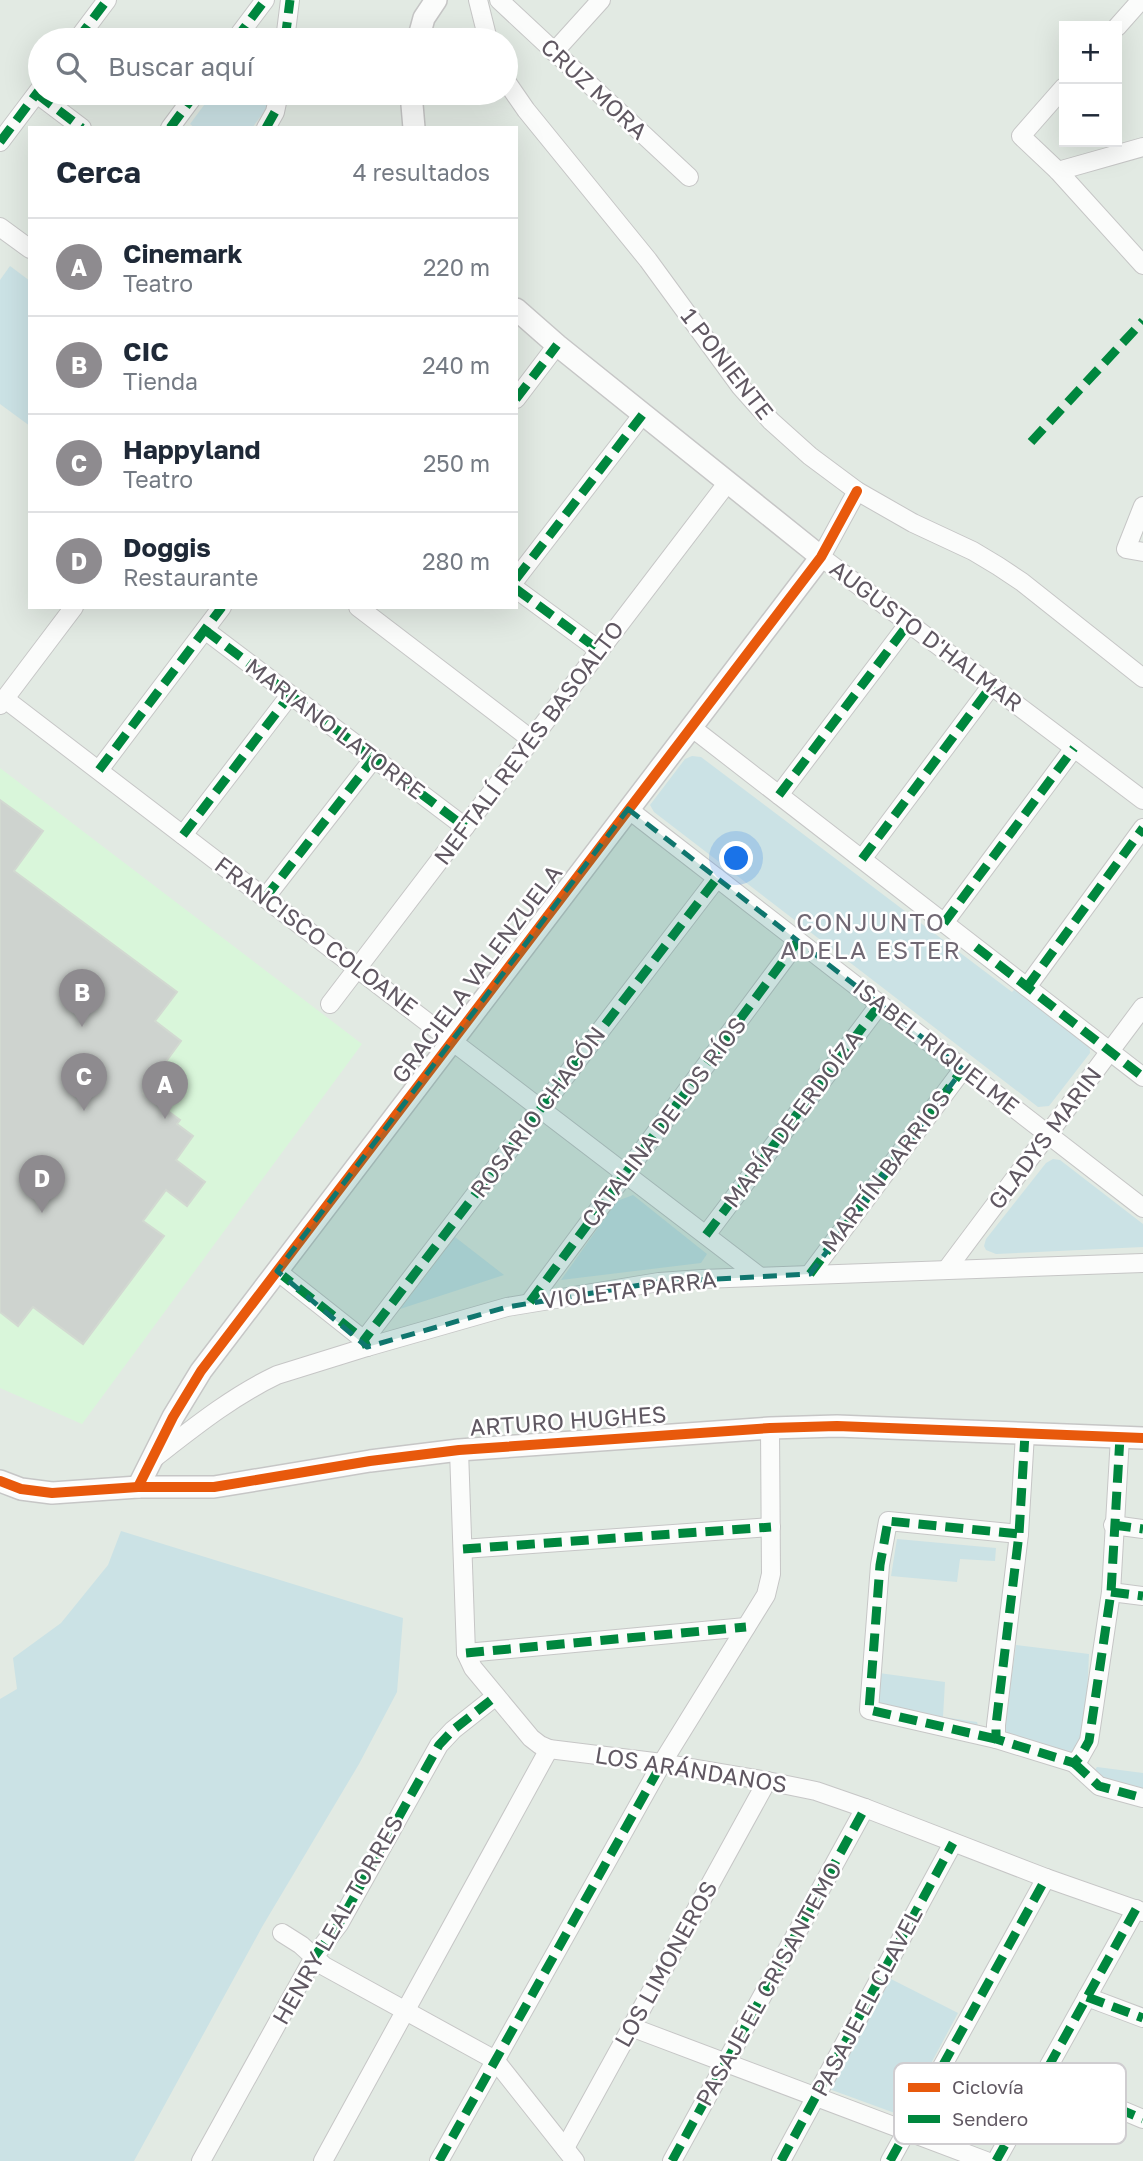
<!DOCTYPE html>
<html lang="es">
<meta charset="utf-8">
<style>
:root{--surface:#fff;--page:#f6f6f7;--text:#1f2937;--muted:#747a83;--line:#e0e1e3;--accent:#8e8b8f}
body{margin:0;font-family:"Golos Text",sans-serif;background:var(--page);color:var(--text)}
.controls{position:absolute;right:21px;top:21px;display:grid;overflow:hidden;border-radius:0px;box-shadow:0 7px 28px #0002}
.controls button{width:63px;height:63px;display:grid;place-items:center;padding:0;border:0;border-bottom:2px solid var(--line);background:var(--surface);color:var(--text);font:35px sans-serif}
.you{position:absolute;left:737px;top:859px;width:24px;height:24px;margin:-18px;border:5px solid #fff;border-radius:50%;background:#1a73e8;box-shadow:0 0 0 10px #1a73e833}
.badge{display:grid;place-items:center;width:46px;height:46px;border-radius:50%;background:var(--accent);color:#fff;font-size:23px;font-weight:700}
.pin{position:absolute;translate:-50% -58px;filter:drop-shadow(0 2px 4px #0008)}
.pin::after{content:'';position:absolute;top:37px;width:24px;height:21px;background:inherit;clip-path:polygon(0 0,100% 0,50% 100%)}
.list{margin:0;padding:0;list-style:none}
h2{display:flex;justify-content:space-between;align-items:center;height:91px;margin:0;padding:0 28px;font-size:30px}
h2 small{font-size:23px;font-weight:400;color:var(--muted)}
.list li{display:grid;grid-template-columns:46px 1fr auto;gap:21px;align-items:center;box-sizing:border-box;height:98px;padding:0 28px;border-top:2px solid var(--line)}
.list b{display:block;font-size:26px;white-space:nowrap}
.list p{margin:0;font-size:23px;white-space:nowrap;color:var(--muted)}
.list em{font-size:23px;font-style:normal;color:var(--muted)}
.icon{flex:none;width:38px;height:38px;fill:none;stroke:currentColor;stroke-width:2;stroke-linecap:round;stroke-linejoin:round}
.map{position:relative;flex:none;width:1143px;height:2161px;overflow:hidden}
.search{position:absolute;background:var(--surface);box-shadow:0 7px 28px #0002;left:28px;top:28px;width:490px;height:77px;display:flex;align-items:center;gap:18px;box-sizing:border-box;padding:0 24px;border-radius:38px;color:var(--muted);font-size:26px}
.panel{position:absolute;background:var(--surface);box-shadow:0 7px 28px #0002;left:28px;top:126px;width:490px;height:483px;border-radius:0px}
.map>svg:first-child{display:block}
.commercial{fill:#d9f6da}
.green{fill:#cbe2e5}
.building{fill:#ced3cf;stroke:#d2d9d1;stroke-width:2}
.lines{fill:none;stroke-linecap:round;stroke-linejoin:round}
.minor-casing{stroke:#c6c6c6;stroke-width:20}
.tertiary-casing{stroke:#c6c6c6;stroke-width:24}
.minor{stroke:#fbfcfb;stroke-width:18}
.tertiary{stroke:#fbfcfb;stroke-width:21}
.quiet{stroke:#00873e;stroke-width:9;stroke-dasharray:18 9;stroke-linecap:butt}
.cycleway-casing{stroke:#fff;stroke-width:15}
.cycleway{stroke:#e8590c;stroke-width:10}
.marked{fill:#0f766e;fill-opacity:0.2;stroke:#0f766e;stroke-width:5;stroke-dasharray:14 9;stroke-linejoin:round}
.labels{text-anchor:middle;stroke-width:5;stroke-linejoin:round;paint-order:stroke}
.street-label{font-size:23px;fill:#605862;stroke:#fff}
.neighbourhood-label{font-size:24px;letter-spacing:2px;fill:#716974;stroke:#fff}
.key{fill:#fff;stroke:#cfcdd0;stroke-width:2}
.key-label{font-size:19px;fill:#605862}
</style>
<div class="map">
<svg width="1143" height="2161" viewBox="0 0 1143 2161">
<rect width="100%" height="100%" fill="#e2eae3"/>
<polygon class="commercial" points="0,768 362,1044 82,1424 0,1388"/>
<g class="green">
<polygon points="213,93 270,93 270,104 252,128 195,128 190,124"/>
<polygon points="10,266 30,281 30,426 0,404 0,280"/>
<polygon points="692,756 701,757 1012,992 1017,987 1089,1040 1090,1053 1049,1106 1038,1107 654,812 650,805 685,759"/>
<polygon points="1053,1159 1060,1160 1143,1224 1143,1247 996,1254 986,1250 984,1246 986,1239 1046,1163"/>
<polygon points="633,1195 707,1254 701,1263 561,1280 617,1201"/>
<polygon points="455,1237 504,1275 397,1310"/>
<polygon points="121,1531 403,1618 397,1692 359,1764 262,1927 134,2161 0,2161 0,1699 17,1689 13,1658 61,1623 108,1565"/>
<polygon points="897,1539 996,1548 995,1561 960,1559 957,1582 891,1576"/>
<polygon points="1016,1645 1089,1654 1085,1740 1075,1755 1008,1738 1005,1726"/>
<polygon points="879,1673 945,1682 943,1717 977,1722 982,1741 874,1708"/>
<polygon points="1097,1767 1143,1773 1143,1805 1092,1774"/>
<polygon points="889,1978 958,2013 903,2116 829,2089"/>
</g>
<polygon class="building" points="0,800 43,831 14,871 177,992 155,1021 181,1041 143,1093 180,1120 177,1124 193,1136 176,1160 205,1182 187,1206 166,1190 143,1221 164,1236 83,1344 33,1307 18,1326 0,1312"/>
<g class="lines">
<defs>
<g id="minor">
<polyline points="478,0 488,40"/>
<polyline points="499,0 689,177"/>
<polyline points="1117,27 1141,0"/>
<polyline points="77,40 107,0"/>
<polyline points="235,40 265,0"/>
<polyline points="285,40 290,0"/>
<polyline points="554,52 601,0"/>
<polyline points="506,81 526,110 648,260 740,386 771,421 810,456 857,491 913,523 973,551 998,566 1022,582 1143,678"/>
<polyline points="1064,87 1021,136 1058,171 1143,265"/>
<polyline points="37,94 82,128"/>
<polyline points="170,128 196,93"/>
<polyline points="266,128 275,112 279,93"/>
<polyline points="0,142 40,89"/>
<polyline points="1058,171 1143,147"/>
<polyline points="0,227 30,249"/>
<polyline points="516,399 557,345"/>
<polyline points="857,491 821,557 1143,800"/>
<polyline points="1143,506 1126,549 1143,552"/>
<polyline points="516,579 643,414"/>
<polyline points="516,589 599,650"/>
<polyline points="358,607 532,740"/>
<polyline points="205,630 465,827"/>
<polyline points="5,699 759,1276"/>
<polyline points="0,705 74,607"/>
<polyline points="691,727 1143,1077"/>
<polyline points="99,770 222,607"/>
<polyline points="779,795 909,623"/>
<polyline points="628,809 1143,1208"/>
<polyline points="183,835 290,695"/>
<polyline points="862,859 992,685"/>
<polyline points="265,898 374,758"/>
<polyline points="944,923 1074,748"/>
<polyline points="1027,987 1143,828"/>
<polyline points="330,1004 728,482"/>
<polyline points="706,1235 880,1004"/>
<polyline points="947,1269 1143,1007"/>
<polyline points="277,1271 364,1340"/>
<polyline points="810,1274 963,1069"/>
<polyline points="530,1302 798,941"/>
<polyline points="367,1347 364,1340 717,878"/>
<polyline points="1025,1434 1019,1534 996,1725 996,1739 1074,1763 1080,1757 1089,1741 1111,1592 1120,1437"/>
<polyline points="459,1450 466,1653 473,1668 531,1738 540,1745 549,1749 662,1763 767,1781 816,1791 865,1808 1046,1878 1143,1912"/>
<path d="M153 1459C193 1428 231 1397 277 1375L367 1347 507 1307 659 1282 702 1279 1143 1263"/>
<polyline points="1113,1525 1143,1529"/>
<polyline points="463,1549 771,1527"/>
<polyline points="1111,1592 1143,1596"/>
<polyline points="466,1653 746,1627"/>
<polyline points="996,1739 869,1710 880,1565 888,1521 1019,1534"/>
<polyline points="1074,1763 1099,1786 1143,1798"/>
<polyline points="282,1933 301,1945 324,1966 495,2060 575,2161"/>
<polyline points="1087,1997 1143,2018"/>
<polyline points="631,2027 986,2161"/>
<polyline points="1043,2077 1143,2119"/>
<polyline points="565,2148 767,1781"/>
<polyline points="201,2161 314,1957 339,1924 439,1745 453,1730 496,1696"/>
<polyline points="323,2161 549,1749"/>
<polyline points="439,2161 662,1763 766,1595 771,1574 770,1428"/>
<polyline points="672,2161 865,1808"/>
<polyline points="781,2161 953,1843"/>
<polyline points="890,2161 1046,1878"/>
<polyline points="996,2161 1136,1909"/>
</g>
<g id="tertiary">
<polyline points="418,40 424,18 436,0"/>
<polyline points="411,93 414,128"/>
<polyline points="0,1481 21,1489 52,1493 138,1487 214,1487 370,1461 459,1450 770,1428 837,1426 1143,1438"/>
<polyline points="138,1487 173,1417 201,1371 821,557 557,345 516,309"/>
</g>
</defs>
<use href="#minor" class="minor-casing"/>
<use href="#tertiary" class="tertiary-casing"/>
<use href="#minor" class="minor"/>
<use href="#tertiary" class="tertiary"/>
<g class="quiet">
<polyline points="77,40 107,0"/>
<polyline points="235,40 265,0"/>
<polyline points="285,40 290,0"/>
<polyline points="37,94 82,128"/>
<polyline points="170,128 196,93"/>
<polyline points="266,128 275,112 279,93"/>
<polyline points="0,142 40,89"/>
<polyline points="516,399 557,345"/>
<polyline points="1031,442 1143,321"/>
<polyline points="516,579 643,414"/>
<polyline points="516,589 599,650"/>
<polyline points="205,630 465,827"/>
<polyline points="99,770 222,607"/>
<polyline points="779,795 909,623"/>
<polyline points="183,835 290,695"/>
<polyline points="862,859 992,685"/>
<polyline points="265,898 374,758"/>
<polyline points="944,923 1074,748"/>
<polyline points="976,947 1143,1077"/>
<polyline points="1027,987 1143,828"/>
<polyline points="706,1235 880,1004"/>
<polyline points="277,1271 364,1340"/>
<polyline points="810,1274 963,1069"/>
<polyline points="530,1302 798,941"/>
<polyline points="367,1347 364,1340 717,878"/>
<polyline points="1025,1434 1019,1534 996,1725 996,1739 1074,1763 1080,1757 1089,1741 1111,1592 1120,1437"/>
<polyline points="1113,1525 1143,1529"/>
<polyline points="463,1549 771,1527"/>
<polyline points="1111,1592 1143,1596"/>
<polyline points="466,1653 746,1627"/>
<polyline points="996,1739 869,1710 880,1565 888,1521 1019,1534"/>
<polyline points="1074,1763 1099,1786 1143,1798"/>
<polyline points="314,1957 339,1924 439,1745 453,1730 496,1696"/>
<polyline points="1087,1997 1143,2018"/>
<polyline points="1043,2077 1143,2119"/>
<polyline points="439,2161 662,1763"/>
<polyline points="672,2161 865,1808"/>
<polyline points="781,2161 953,1843"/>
<polyline points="890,2161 1046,1878"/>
<polyline points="996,2161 1136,1909"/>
</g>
<defs>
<g id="cycleway">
<polyline points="0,1481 21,1489 52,1493 138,1487 214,1487 370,1461 459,1450 770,1428 837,1426 1143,1438"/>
<polyline points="138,1487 173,1417 201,1371 821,557 857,491"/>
</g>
</defs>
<use href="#cycleway" class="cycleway-casing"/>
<use href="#cycleway" class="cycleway"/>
</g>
<path class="marked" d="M628 809 963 1069 810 1274 659 1282 507 1307 367 1347 277 1271Z"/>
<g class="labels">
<g class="street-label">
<text transform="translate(594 89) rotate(43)" y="8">CRUZ MORA</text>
<text transform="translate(727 364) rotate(52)" y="8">1 PONIENTE</text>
<text transform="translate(926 636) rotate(37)" y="8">AUGUSTO D'HALMAR</text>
<text transform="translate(335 729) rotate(37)" y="8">MARIANO LATORRE</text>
<text transform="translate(529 743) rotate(-53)" y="8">NEFTALÍ REYES BASOALTO</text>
<text transform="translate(316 936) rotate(37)" y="8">FRANCISCO COLOANE</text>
<text transform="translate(477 974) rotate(-53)" y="8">GRACIELA VALENZUELA</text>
<text transform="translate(936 1047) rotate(38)" y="8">ISABEL RIQUELME</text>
<text transform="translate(538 1112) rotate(-53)" y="8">ROSARIO CHACÓN</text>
<text transform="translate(793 1119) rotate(-53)" y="8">MARÍA DE ERDOÍZA</text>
<text transform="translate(664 1122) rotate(-53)" y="8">CATALINA DE LOS RÍOS</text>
<text transform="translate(1045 1138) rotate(-53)" y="8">GLADYS MARIN</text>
<text transform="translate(886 1171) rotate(-53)" y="8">MARTÍN BARRIOS</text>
<text transform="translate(629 1290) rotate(-7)" y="8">VIOLETA PARRA</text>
<text transform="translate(568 1421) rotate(-4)" y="8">ARTURO HUGHES</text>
<text transform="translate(691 1770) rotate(9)" y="8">LOS ARÁNDANOS</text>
<text transform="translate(338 1920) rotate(-60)" y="8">HENRY LEAL TORRES</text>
<text transform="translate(666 1964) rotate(-61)" y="8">LOS LIMONEROS</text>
<text transform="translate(769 1984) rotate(-61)" y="8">PASAJE EL CRISANTEMO</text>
<text transform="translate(867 2002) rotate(-62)" y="8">PASAJE EL CLAVEL</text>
</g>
<g class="neighbourhood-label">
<text x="871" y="931">CONJUNTO<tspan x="871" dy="28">ADELA ESTER</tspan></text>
</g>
</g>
<rect x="894" y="2063" width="232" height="81" rx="10" class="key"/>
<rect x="908" y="2083" width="32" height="9" fill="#e8590c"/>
<rect x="908" y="2115" width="32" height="8" fill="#00873e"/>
<g class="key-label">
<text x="952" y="2094">Ciclovía</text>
<text x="952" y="2126">Sendero</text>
</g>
</svg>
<div class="controls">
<button>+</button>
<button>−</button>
</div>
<div class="you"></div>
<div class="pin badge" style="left:165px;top:1119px">A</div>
<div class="pin badge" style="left:82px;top:1027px">B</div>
<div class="pin badge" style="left:84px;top:1111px">C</div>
<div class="pin badge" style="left:42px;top:1213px">D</div>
<div class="search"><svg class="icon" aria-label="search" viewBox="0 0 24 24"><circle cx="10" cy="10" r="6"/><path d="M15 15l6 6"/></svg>Buscar aquí</div>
<section class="panel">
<h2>Cerca<small>4 resultados</small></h2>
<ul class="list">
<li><span class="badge">A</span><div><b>Cinemark</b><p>Teatro</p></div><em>220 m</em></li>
<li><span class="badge">B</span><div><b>CIC</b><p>Tienda</p></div><em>240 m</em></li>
<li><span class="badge">C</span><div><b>Happyland</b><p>Teatro</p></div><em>250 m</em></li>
<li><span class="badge">D</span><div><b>Doggis</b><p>Restaurante</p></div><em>280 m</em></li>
</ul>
</section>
</div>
